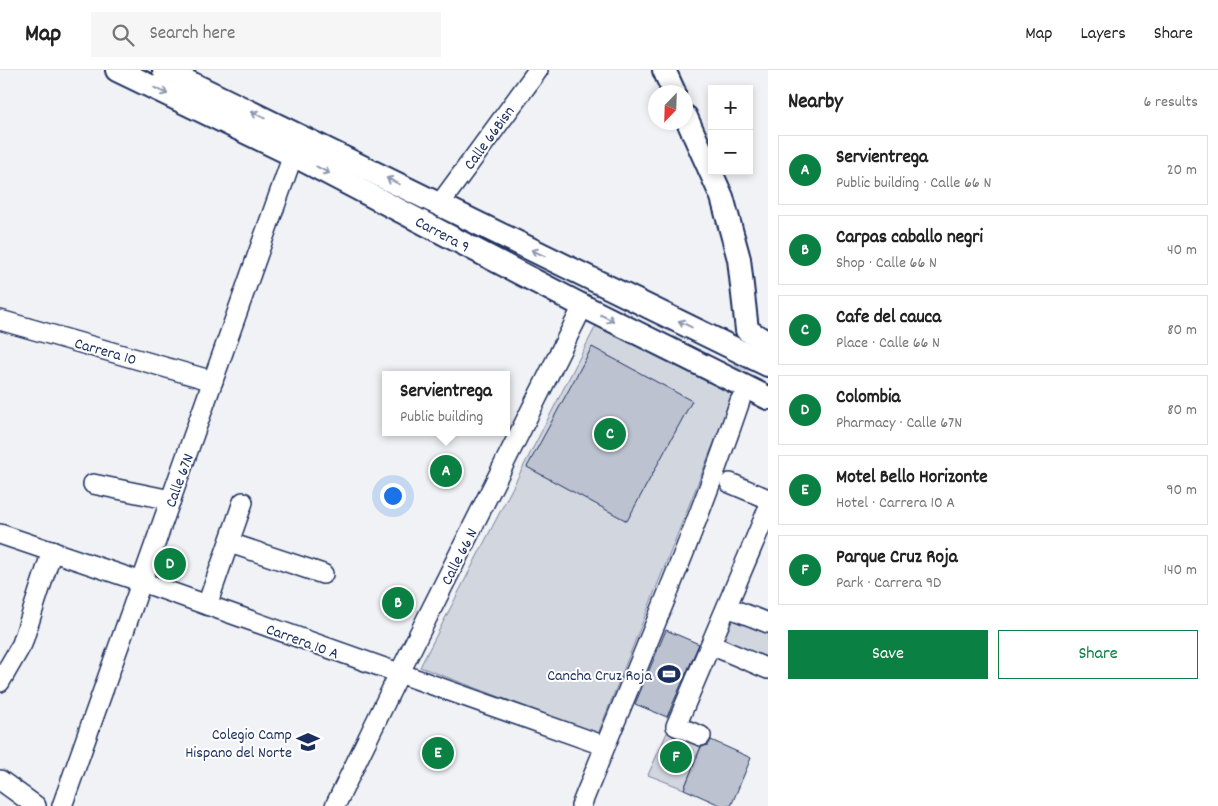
<!DOCTYPE html>
<meta charset="utf-8">
<style>
:root{--surface:#fff;--page:#f6f6f6;--text:#222;--muted:#767676;--line:#e0e0e0;--accent:#0b8043}
body{margin:0;font-family:Dekko,sans-serif;background:var(--page);color:var(--text)}
.controls{position:absolute;right:15px;top:15px;display:grid;overflow:hidden;border-radius:0px;box-shadow:0 2px 8px #0003}
.controls button{width:45px;height:45px;display:grid;place-items:center;padding:0;border:0;border-bottom:1px solid var(--line);background:var(--surface);color:var(--text);font:25px sans-serif}
.compass{position:absolute;left:648px;top:15px;width:45px;height:45px;border-radius:50%;background:var(--surface);box-shadow:0 2px 8px #0003;rotate:203deg}
.you{position:absolute;left:392px;top:425px;width:18px;height:18px;margin:-12px;border:4px solid #fff;border-radius:50%;background:#1a73e8;box-shadow:0 0 0 8px #1a73e833}
.badge{display:grid;place-items:center;width:32px;height:32px;border-radius:50%;background:var(--accent);color:#fff;font-size:16px;font-weight:700}
.pin{position:absolute;translate:-50% -50%;border:2px solid #fff;box-shadow:0 1px 5px #0006}
.popup{position:absolute;left:382px;top:301px;width:128px;height:65px;box-sizing:border-box;display:grid;place-content:center;border-radius:0px;background:var(--surface);filter:drop-shadow(0 1px 4px #0005);font-size:16px;white-space:nowrap;color:var(--muted)}
.popup b{font-size:19px;color:var(--text)}
.popup::after{content:'';position:absolute;left:50%;top:100%;margin-left:-10px;border:10px solid transparent;border-top-color:var(--surface)}
.list{margin:0;padding:0;list-style:none}
h2{display:flex;justify-content:space-between;align-items:center;height:65px;margin:0;padding:0 20px;font-size:21px}
h2 small{font-size:16px;font-weight:400;color:var(--muted)}
.list li{display:grid;grid-template-columns:32px 1fr auto;gap:15px;align-items:center;box-sizing:border-box;height:70px;margin:0 10px 10px;padding:0 10px;border:1px solid var(--line);border-radius:0px}
.list b{display:block;font-size:19px;white-space:nowrap}
.list p{margin:0;font-size:16px;white-space:nowrap;color:var(--muted)}
.list em{font-size:16px;font-style:normal;color:var(--muted)}
.actions{display:flex;gap:10px;padding:15px 20px}
.actions a{flex:1;padding:11px 0;border:1px solid var(--accent);border-radius:0px;text-align:center;font-size:18px;color:var(--accent)}
.actions .main{background:var(--accent);color:#fff}
.icon{flex:none;width:28px;height:28px;fill:none;stroke:currentColor;stroke-width:2;stroke-linecap:round;stroke-linejoin:round}
.map{position:relative;flex:none;width:768px;height:736px;overflow:hidden}
header{display:flex;align-items:center;gap:30px;box-sizing:border-box;height:70px;padding:0 25px;background:var(--surface);border-bottom:1px solid var(--line)}
header strong{font-size:24px}
nav{display:flex;gap:28px;margin-inline-start:auto;font-size:18px}
.search{width:350px;height:45px;background:var(--page);display:flex;align-items:center;gap:12px;box-sizing:border-box;padding:0 18px;border-radius:0px;color:var(--muted);font-size:19px}
main{display:flex}
aside{flex:1;background:var(--surface)}
.map>svg:first-child{display:block}
.green{fill:#d2d6df;stroke:#76829e}
.building{fill:#bcc2d0;stroke:#1b2f5e}
.lines{fill:none;stroke-linecap:round;stroke-linejoin:round}
.minor-tunnel{stroke:#c6cbd7;stroke-width:19;stroke-dasharray:19 9;stroke-linecap:butt}
.minor-casing{stroke:#1b2f5e;stroke-width:22}
.major-casing{stroke:#1b2f5e;stroke-width:26}
.minor{stroke:#fff;stroke-width:19}
.major{stroke:#fff;stroke-width:22}
.oneway{stroke:#8d97ae}
.labels{text-anchor:middle;stroke-width:4;stroke-linejoin:round;paint-order:stroke}
.street-label{font-size:16px;fill:#1b2f5e;stroke:#fff}
.poi-label{font-size:16px;fill:#1b2f5e;stroke:#fff;text-anchor:end}
</style>
<header>
<strong>Map</strong>
<div class="search"><svg class="icon" aria-label="search" viewBox="0 0 24 24"><circle cx="10" cy="10" r="6"/><path d="M15 15l6 6"/></svg>Search here</div>
<nav><a>Map</a><a>Layers</a><a>Share</a></nav>
</header>
<main>
<div class="map">
<svg width="768" height="736" viewBox="0 0 768 736">
<rect width="100%" height="100%" fill="#f1f2f5"/>
<filter id="ink" filterUnits="userSpaceOnUse"><feTurbulence type="fractalNoise" baseFrequency=".02" numOctaves="2"/><feDisplacementMap in="SourceGraphic" scale="10" xChannelSelector="R" yChannelSelector="G"/><feConvolveMatrix kernelMatrix="1 2 1 2 8 2 1 2 1" color-interpolation-filters="sRGB"/></filter>
<g filter="url(#ink)">
<g class="green">
<polygon points="599,250 735,320 598,664 420,597"/>
<polygon points="728,539 768,555 768,596 713,574"/>
<polygon points="670,656 703,670 684,719 648,705"/>
</g>
<g class="building">
<polygon points="592,277 692,331 627,451 527,397"/>
<polygon points="666,560 699,574 667,647 635,634"/>
<polygon points="711,670 751,688 731,736 722,736 684,719 701,677 708,675"/>
</g>
<g class="lines">
<polyline class="minor-tunnel" points="740,328 747,271"/>
<defs>
<g id="minor">
<polyline points="439,135 538,0"/>
<polyline points="0,250 213,311"/>
<polyline points="730,413 768,429"/>
<polyline points="93,414 171,430"/>
<polyline points="0,464 142,512 605,676"/>
<polyline points="230,473 323,504"/>
<polyline points="207,535 243,432"/>
<polyline points="727,537 768,553"/>
<polyline points="711,575 768,599"/>
<polyline points="0,612 22,574 52,481"/>
<polyline points="701,666 676,656 768,439"/>
<polyline points="0,710 36,736"/>
<polyline points="62,736 293,85"/>
<polyline points="335,736 399,604 583,236"/>
<path d="M581 736C635 601 693 469 740 331"/>
</g>
<g id="major">
<polyline points="117,0 293,85 583,236 768,328"/>
<polyline points="164,0 768,295"/>
<polyline points="664,0 674,22"/>
<polyline points="686,47 722,127 739,189 747,260 768,273"/>
</g>
</defs>
<use href="#minor" class="minor-casing"/>
<use href="#major" class="major-casing"/>
<use href="#minor" class="minor"/>
<use href="#major" class="major"/>
</g>
<defs><path id="oneway-shaft" d="M-6 0H5M1.5-3L5.5 0L1.5 3" fill="none" stroke-width="1.6" stroke-linecap="round" stroke-linejoin="round" transform="scale(1.25)"/></defs>
<g class="oneway">
<use href="#oneway-shaft" transform="translate(161 21) rotate(26)"/>
<use href="#oneway-shaft" transform="translate(258 45) rotate(-154)"/>
<use href="#oneway-shaft" transform="translate(323 100) rotate(28)"/>
<use href="#oneway-shaft" transform="translate(393 111) rotate(-154)"/>
<use href="#oneway-shaft" transform="translate(538 183) rotate(-155)"/>
<use href="#oneway-shaft" transform="translate(607 248) rotate(26)"/>
<use href="#oneway-shaft" transform="translate(685 254) rotate(-154)"/>
</g>
</g>
<defs>
<symbol id="stadium-bare" viewBox="-9 -9 18 18"><path d="M0-5a6.5 5 0 1 0 0 10a6.5 5 0 1 0 0-10ZM-3.5-1.8h7v3.6h-7Z" fill="#1b2f5e" stroke="#fff" stroke-width="2.5" paint-order="stroke"/></symbol>
<symbol id="school-bare" viewBox="-9 -9 18 18"><path d="M0-5L7-2L0 1L-7-2ZM-4 1L0 2.5L4 1V4Q0 6-4 4Z" fill="#1b2f5e" stroke="#fff" stroke-width="2.5" paint-order="stroke"/></symbol>
</defs>
<g fill-rule="evenodd">
<use href="#stadium-bare" x="653" y="588" width="32" height="32"/>
<use href="#school-bare" x="292" y="656" width="32" height="32"/>
</g>
<g class="labels">
<g class="street-label">
<text transform="translate(488 67) rotate(-54)" y="6">Calle 66Bisn</text>
<text transform="translate(443 163) rotate(28)" y="6">Carrera 9</text>
<text transform="translate(106 280) rotate(16)" y="6">Carrera 10</text>
<text transform="translate(178 410) rotate(-70)" y="6">Calle 67N</text>
<text transform="translate(458 486) rotate(-63)" y="6">Calle 66 N</text>
<text transform="translate(303 570) rotate(20)" y="6">Carrera 10 A</text>
</g>
<g class="poi-label">
<text x="652" y="610">Cancha Cruz Roja</text>
<text x="292" y="669">Colegio Camp<tspan x="292" dy="18">Hispano del Norte</tspan></text>
</g>
</g>
</svg>
<div class="controls">
<button>+</button>
<button>−</button>
</div>
<svg class="compass" viewBox="-18 -18 36 36"><path d="M0-13l5 13h-10z" fill="#e53935"/><path d="M0 13l5-13h-10z" fill="#767676"/></svg>
<div class="you"></div>
<div class="pin badge" style="left:446px;top:401px">A</div>
<div class="popup"><b>Servientrega</b>Public building</div>
<div class="pin badge" style="left:398px;top:533px">B</div>
<div class="pin badge" style="left:610px;top:364px">C</div>
<div class="pin badge" style="left:170px;top:494px">D</div>
<div class="pin badge" style="left:438px;top:683px">E</div>
<div class="pin badge" style="left:676px;top:687px">F</div>
</div>
<aside>
<h2>Nearby<small>6 results</small></h2>
<ul class="list">
<li><span class="badge">A</span><div><b>Servientrega</b><p>Public building · Calle 66 N</p></div><em>20 m</em></li>
<li><span class="badge">B</span><div><b>Carpas caballo negri</b><p>Shop · Calle 66 N</p></div><em>40 m</em></li>
<li><span class="badge">C</span><div><b>Cafe del cauca</b><p>Place · Calle 66 N</p></div><em>80 m</em></li>
<li><span class="badge">D</span><div><b>Colombia</b><p>Pharmacy · Calle 67N</p></div><em>80 m</em></li>
<li><span class="badge">E</span><div><b>Motel Bello Horizonte</b><p>Hotel · Carrera 10 A</p></div><em>90 m</em></li>
<li><span class="badge">F</span><div><b>Parque Cruz Roja</b><p>Park · Carrera 9D</p></div><em>140 m</em></li>
</ul>
<div class="actions"><a class="main">Save</a><a>Share</a></div>
</aside>
</main>
